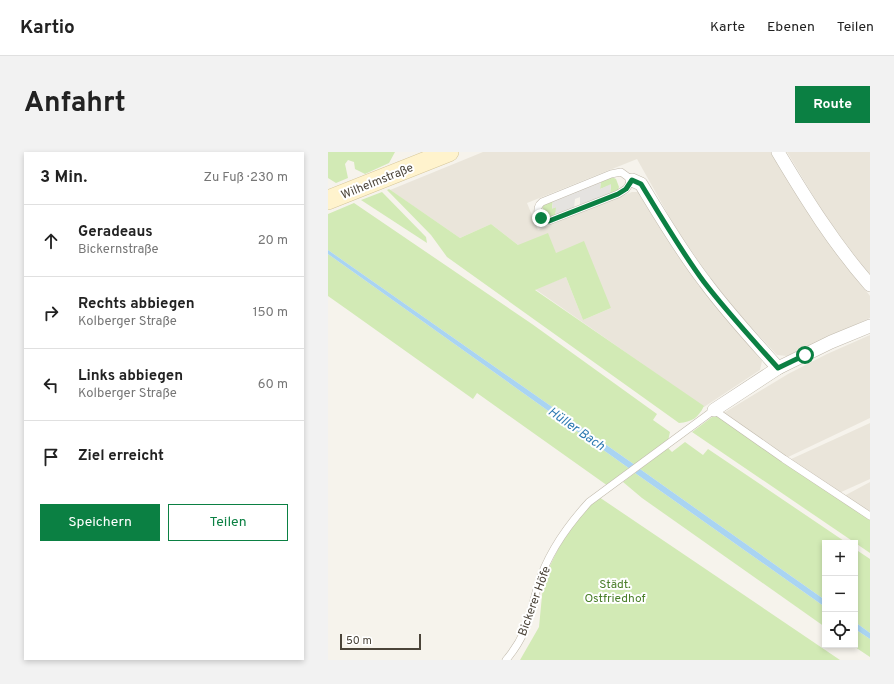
<!DOCTYPE html>
<html lang="de">
<meta charset="utf-8">
<style>
:root{--surface:#fff;--page:#f2f2f2;--text:#222;--muted:#767676;--line:#e0e0e0;--accent:#0b8043}
body{margin:0;font-family:Overpass,sans-serif;background:var(--page);color:var(--text)}
.controls{position:absolute;right:12px;bottom:12px;display:grid;overflow:hidden;border-radius:0px;box-shadow:0 2px 6px #0003}
.controls button{width:36px;height:36px;display:grid;place-items:center;padding:0;border:0;border-bottom:1px solid var(--line);background:var(--surface);color:var(--text);font:20px sans-serif}
.scale{position:absolute;left:12px;bottom:10px;width:81px;box-sizing:border-box;padding-left:4px;border:2px solid #4b4439;border-top:0;font-size:11px;line-height:14px;white-space:nowrap;color:#4b4439;-webkit-text-stroke:3px #fff;paint-order:stroke}
.stop{position:absolute;width:12px;height:12px;margin:-9px;border:3px solid #0b8043;border-radius:50%;background:#fff}
.stop.end{background:#0b8043;border-color:#fff;box-shadow:0 1px 4px #0008}
.list{margin:0;padding:0;list-style:none}
h2{display:flex;justify-content:space-between;align-items:center;height:52px;margin:0;padding:0 16px;font-size:17px}
h2 small{font-size:13px;font-weight:400;color:var(--muted)}
.list li{display:grid;grid-template-columns:26px 1fr auto;gap:12px;align-items:center;box-sizing:border-box;height:72px;padding:0 16px;border-top:1px solid var(--line)}
.list b{display:block;font-size:15px;white-space:nowrap}
.list p{margin:0;font-size:13px;white-space:nowrap;color:var(--muted)}
.list em{font-size:13px;font-style:normal;color:var(--muted)}
.actions{display:flex;gap:8px;padding:12px 16px}
.actions a{flex:1;padding:9px 0;border:1px solid var(--accent);border-radius:0px;text-align:center;font-size:14px;color:var(--accent)}
.actions .main{background:var(--accent);color:#fff}
.icon{flex:none;width:22px;height:22px;fill:none;stroke:currentColor;stroke-width:2;stroke-linecap:round;stroke-linejoin:round}
.map{position:relative;flex:none;width:542px;height:508px;overflow:hidden;border-radius:0px}
header{display:flex;align-items:center;gap:24px;box-sizing:border-box;height:56px;padding:0 20px;background:var(--surface);border-bottom:1px solid var(--line)}
header strong{font-size:19px}
nav{display:flex;gap:22px;margin-inline-start:auto;font-size:14px}
.intro{display:flex;align-items:center;justify-content:space-between;box-sizing:border-box;height:96px;padding:0 24px}
h1{margin:0;font-size:28px}
.button{padding:10px 18px;border-radius:0px;background:var(--accent);color:#fff;font-size:14px;font-weight:700}
main{display:flex;gap:24px;padding:0 24px}
aside{flex:1;background:var(--surface);border-radius:0px;box-shadow:0 2px 6px #0003}
.map>svg:first-child{display:block}
.residential{fill:#eae5da}
.green{fill:#d2eab5}
.parking{fill:#e5e3e0}
.water{fill:#a9d4f2}
.lines{fill:none;stroke-linecap:round;stroke-linejoin:round}
.lane-casing{stroke:#c2bbae;stroke-width:8}
.street-casing{stroke:#c2bbae;stroke-width:14}
.secondary-casing{stroke:#d6c79b;stroke-width:20}
.lane{stroke:#fff;stroke-width:7}
.street{stroke:#fff;stroke-width:13}
.secondary{stroke:#fff3cd;stroke-width:19}
.route{stroke:#0b8043;stroke-width:5}
.labels{text-anchor:middle;stroke-width:4;stroke-linejoin:round;paint-order:stroke}
.street-label{font-size:12px;fill:#4b4439;stroke:#fff}
.park-label{font-size:12px;fill:#4a7f2a;stroke:#fff}
.water-label{font-size:13px;font-style:italic;fill:#2e7ab2;stroke:#fff}
</style>
<header>
<strong>Kartio</strong>
<nav><a>Karte</a><a>Ebenen</a><a>Teilen</a></nav>
</header>
<div class="intro"><h1>Anfahrt</h1><a class="button">Route</a></div>
<main>
<aside>
<h2>3 Min.<small>Zu Fuß · 230 m</small></h2>
<ul class="list">
<li><svg class="icon" aria-label="ahead" viewBox="0 0 24 24"><path d="M12 20V5M6 11l6-6 6 6"/></svg><div><b>Geradeaus</b><p>Bickernstraße</p></div><em>20 m</em></li>
<li><svg class="icon" aria-label="right" viewBox="0 0 24 24"><path d="M7 20v-9h11M14 6l5 5-5 5"/></svg><div><b>Rechts abbiegen</b><p>Kolberger Straße</p></div><em>150 m</em></li>
<li><svg class="icon" aria-label="left" viewBox="0 0 24 24"><path d="M17 20v-9H6M10 6l-5 5 5 5"/></svg><div><b>Links abbiegen</b><p>Kolberger Straße</p></div><em>60 m</em></li>
<li><svg class="icon" aria-label="arrive" viewBox="0 0 24 24"><path d="M6 21V4h12l-3 4 3 4H6"/></svg><div><b>Ziel erreicht</b></div></li>
</ul>
<div class="actions"><a class="main">Speichern</a><a>Teilen</a></div>
</aside>
<div class="map">
<svg width="542" height="508" viewBox="0 0 542 508">
<rect width="100%" height="100%" fill="#f6f3ec"/>
<g class="residential">
<polygon points="155,0 444,0 495,83 542,144 542,166 459,204 449,203 402,152 376,117 347,75 309,7 199,51 210,78 304,40 310,40 314,44 322,60 367,127 434,209 432,218 376,255 207,137 238,125 255,168 283,156 228,101 190,93 163,72 132,86 62,38"/>
<polygon points="459,0 542,0 542,124 496,62"/>
<polygon points="542,183 542,266 458,306 394,262 460,222 499,202"/>
<polygon points="542,271 542,327 511,341 461,308"/>
<polygon points="542,330 542,361 516,344"/>
</g>
<g class="green">
<polygon points="0,0 67,0 61,11 37,22 27,17 26,10 20,8 17,12 20,26 8,31 0,26"/>
<polygon points="284,25 288,27 291,35 290,38 282,42 283,33 272,37 273,29"/>
<path d="M61 37 132 86 163 72 190 93 220 81 228 101 256 89 283 156 255 168 238 125 207 138 376 254C370 266 364 270 351 271L119 105 103 83 59 38Z"/>
<polygon points="54,40 98,85 99,91 33,48"/>
<polygon points="225,48 224,56 229,55 227,64 220,66 217,64 214,54"/>
<polygon points="26,51 204,172 329,262 325,268 342,280 340,289 307,313 0,98 0,62"/>
<polygon points="0,102 302,317 280,334 149,241 145,247 17,156 0,144"/>
<polygon points="388,262 542,366 542,401 364,280"/>
<polygon points="357,290 375,303 380,297 519,391 497,391 497,448 312,317 340,296 344,300"/>
<polygon points="307,321 497,455 497,475 314,346 295,330"/>
<path d="M271 345 512 508H192L211 475 216 423 218 424C229 394 248 366 271 345Z"/>
<polygon points="527,397 542,407 542,481 527,470"/>
<polygon points="527,477 542,487 542,505 524,493 527,493"/>
</g>
<polygon class="parking" points="273,29 272,37 283,32 282,42 252,54 252,45 247,47 246,56 227,64 228,55 224,57 225,48"/>
<g class="water">
<polygon points="0,98 307,313 302,317 0,102"/>
<polygon points="312,317 497,448 497,455 307,321"/>
<polygon points="527,470 542,481 542,487 527,477"/>
</g>
<g class="lines">
<defs>
<g id="lane">
<path d="M293 20 304 28 298 37 290 42 221 69C210 70 206 56 214 50L283 22Z"/>
<path d="M178 508C200 482 201 464 210 433 219 403 240 373 261 350L386 258 456 307 542 364"/>
</g>
<g id="street">
<path d="M450 0C478 47 506 92 542 133"/>
<path d="M304 28 313 32C333 65 353 99 377 130 399 160 425 188 450 216"/>
<polyline points="386,258 450,216 503,190 542,174"/>
</g>
<polyline id="secondary" points="0,48 121,0"/>
</defs>
<use href="#lane" class="lane-casing"/>
<use href="#street" class="street-casing"/>
<use href="#secondary" class="secondary-casing"/>
<use href="#lane" class="lane"/>
<use href="#street" class="street"/>
<use href="#secondary" class="secondary"/>
</g>
<g class="lines">
<path class="route" d="M213 66 217 69H221L290 42 298 37 304 28 313 32C333 65 353 99 376 130 399 160 425 188 450 216L477 203"/>
</g>
<g class="labels">
<g class="street-label">
<text transform="translate(49 29) rotate(-22)" y="4">Wilhelmstraße</text>
<text transform="translate(206 449) rotate(-70)" y="4">Bickerer Höfe</text>
</g>
<g class="park-label">
<text x="287" y="436">Städt.<tspan x="287" dy="14">Ostfriedhof</tspan></text>
</g>
<g class="water-label">
<text transform="translate(249 276) rotate(35)" y="5">Hüller Bach</text>
</g>
</g>
</svg>
<div class="controls">
<button>+</button>
<button>−</button>
<button><svg class="icon" aria-label="locate" viewBox="0 0 24 24"><circle cx="12" cy="12" r="6"/><path d="M12 2v4M12 18v4M2 12h4M18 12h4"/></svg></button>
</div>
<div class="scale">50 m</div>
<div class="stop" style="left:477px;top:203px"></div>
<div class="stop end" style="left:213px;top:66px"></div>
</div>
</main>
